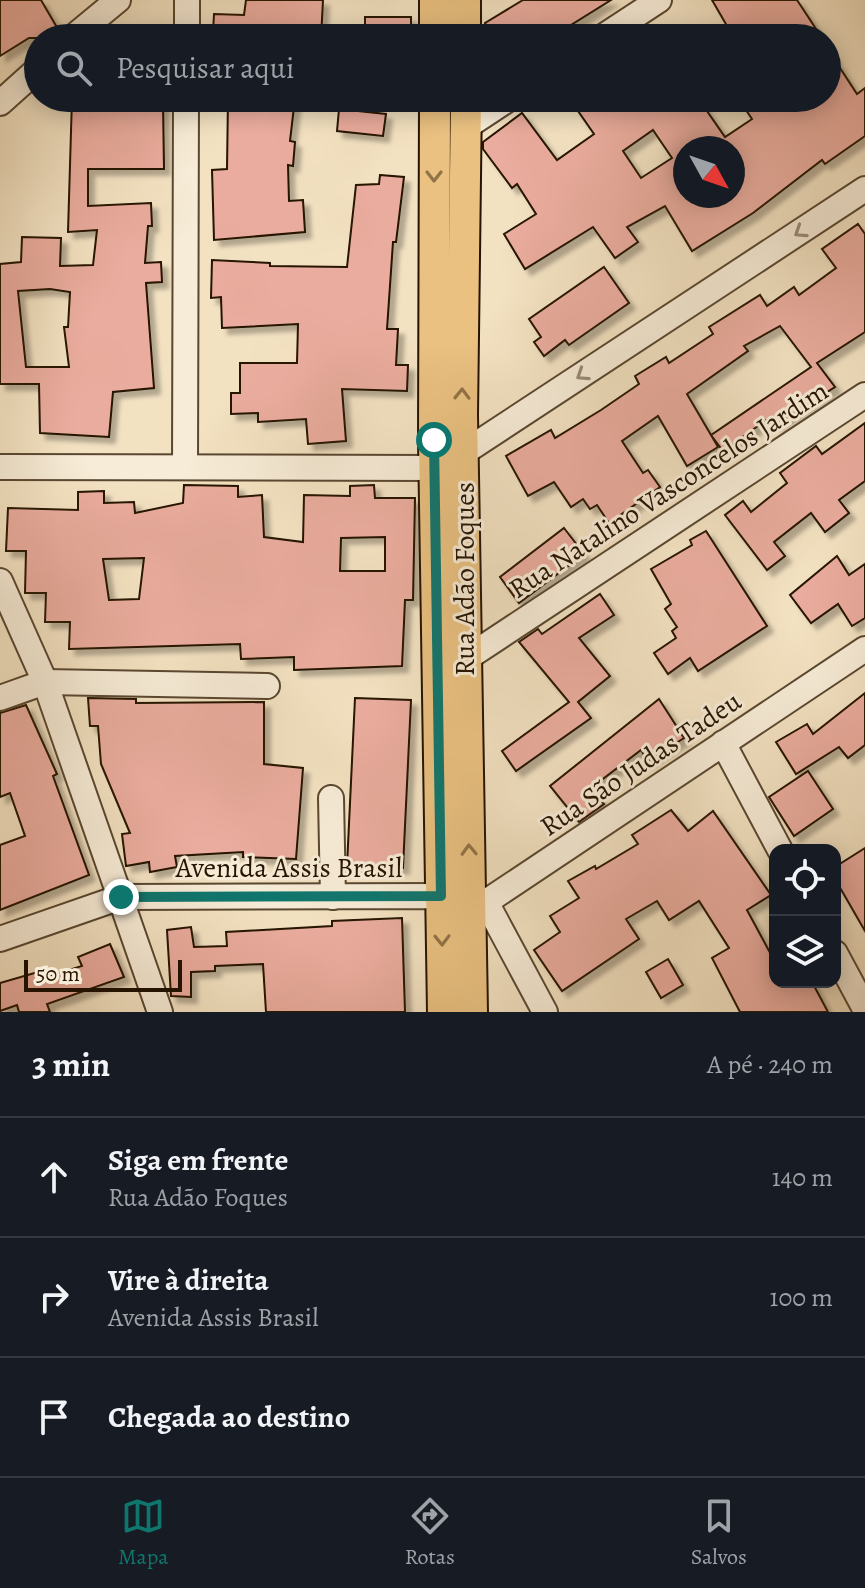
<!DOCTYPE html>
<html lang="pt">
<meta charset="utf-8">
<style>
:root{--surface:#171b24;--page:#20242c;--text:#f1f3f6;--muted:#9ea1a6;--line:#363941;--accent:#0f766e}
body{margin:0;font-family:Alegreya,serif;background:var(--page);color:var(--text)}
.controls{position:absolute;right:24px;bottom:24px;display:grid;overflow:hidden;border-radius:16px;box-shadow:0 4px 20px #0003}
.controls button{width:72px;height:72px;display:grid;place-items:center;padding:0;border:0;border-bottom:2px solid var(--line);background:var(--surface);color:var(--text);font:40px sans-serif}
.compass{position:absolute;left:673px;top:136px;width:72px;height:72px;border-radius:50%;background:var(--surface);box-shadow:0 4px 20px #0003;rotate:130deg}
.scale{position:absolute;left:24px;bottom:20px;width:158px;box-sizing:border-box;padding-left:8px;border:4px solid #261300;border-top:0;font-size:22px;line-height:28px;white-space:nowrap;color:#261300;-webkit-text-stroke:6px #f7ecd7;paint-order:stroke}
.stop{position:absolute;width:24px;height:24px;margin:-18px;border:6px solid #0f766e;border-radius:50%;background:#fff}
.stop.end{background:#0f766e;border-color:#fff;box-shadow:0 2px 8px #0008}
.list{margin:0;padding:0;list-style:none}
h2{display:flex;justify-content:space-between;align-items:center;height:104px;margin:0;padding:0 32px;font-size:34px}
h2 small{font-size:26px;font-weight:400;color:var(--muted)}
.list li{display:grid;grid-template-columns:52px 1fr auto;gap:24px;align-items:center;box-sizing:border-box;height:120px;padding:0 32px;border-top:2px solid var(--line)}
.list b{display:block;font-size:30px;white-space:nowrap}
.list p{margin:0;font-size:26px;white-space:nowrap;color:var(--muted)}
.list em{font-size:26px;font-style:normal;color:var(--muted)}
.icon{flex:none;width:44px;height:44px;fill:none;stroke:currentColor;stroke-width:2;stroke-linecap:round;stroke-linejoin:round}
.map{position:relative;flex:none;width:865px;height:1012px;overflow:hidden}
.search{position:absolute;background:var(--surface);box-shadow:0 4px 20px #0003;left:24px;right:24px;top:24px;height:88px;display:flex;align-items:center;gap:20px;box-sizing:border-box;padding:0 28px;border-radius:44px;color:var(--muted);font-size:30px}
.sheet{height:464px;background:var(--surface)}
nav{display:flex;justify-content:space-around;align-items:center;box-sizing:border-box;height:112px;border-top:2px solid var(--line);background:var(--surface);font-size:22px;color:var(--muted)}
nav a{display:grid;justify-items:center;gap:4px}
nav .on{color:var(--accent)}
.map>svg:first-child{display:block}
.building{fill:#eaac9e;stroke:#261300;stroke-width:2;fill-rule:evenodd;filter:url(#shadow)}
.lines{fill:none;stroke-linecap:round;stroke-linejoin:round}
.minor-casing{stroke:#594730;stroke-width:28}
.major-casing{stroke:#261300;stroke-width:34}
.minor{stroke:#f7ecd7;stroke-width:24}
.major{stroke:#eac181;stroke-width:30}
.oneway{stroke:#927347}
.oneway2{stroke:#998a76}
.route{stroke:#0f766e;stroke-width:10}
.labels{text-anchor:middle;stroke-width:6;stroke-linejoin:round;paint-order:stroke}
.street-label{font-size:28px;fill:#261300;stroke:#f7ecd7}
</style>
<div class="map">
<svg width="865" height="1012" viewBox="0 0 865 1012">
<defs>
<filter id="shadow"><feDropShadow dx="6" dy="6" stdDeviation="2" flood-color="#0004"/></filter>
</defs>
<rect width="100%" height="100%" fill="#f3e2c2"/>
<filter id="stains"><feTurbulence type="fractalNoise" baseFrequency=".0025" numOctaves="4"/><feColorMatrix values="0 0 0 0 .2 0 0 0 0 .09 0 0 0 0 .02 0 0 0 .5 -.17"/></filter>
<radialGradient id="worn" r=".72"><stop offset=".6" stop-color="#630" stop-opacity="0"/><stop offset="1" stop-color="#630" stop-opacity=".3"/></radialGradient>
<g class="building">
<polygon points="0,0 41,0 59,31 57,38 29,38 0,56"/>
<polygon points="246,0 323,0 321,38 224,38 224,32 213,32 214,14 244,15"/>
<polygon points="523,0 611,0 550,38 494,38 485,23"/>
<polygon points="712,0 797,0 822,38 734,38"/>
<rect x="365" y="17" width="46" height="21"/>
<path d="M827 48 857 94 865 88V136L825 164 822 160 753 213 692 251 665 206 627 227 638 242 615 258 593 227 525 269 504 234 536 214 517 184 512 188 483 149V142L522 113 557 160 594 134 569 98H698L725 137 752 119 738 98H827ZM653 130 672 158 641 178 623 151ZM685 148H733V196H685Z"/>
<path d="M72 98H154V104H163L164 169H88V206L151 203 152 226H148L145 263 161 262 162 282 146 283 154 388 113 392 109 437 40 433 39 384H0V264L21 262 22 237 61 238 60 266 93 265 97 230 68 232ZM50 289 70 292 68 327H64L69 367H26L18 291Z"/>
<polygon points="228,98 295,98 290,141 295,142 293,166 288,165 289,201 303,200 305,232 214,240 212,170 227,169"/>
<polygon points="339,109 386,114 383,136 337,131"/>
<polygon points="380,175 404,177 396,242 393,242 387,329 398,329 396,365 408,365 407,391 342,389 346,441 308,444 306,419 258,422 258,413 231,414 231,393 240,393 240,363 297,363 298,324 222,328 221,297 211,298 212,260 270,263 270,266 347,267 356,185 379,184"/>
<path d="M858 224 865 234V332L817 363 835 387 775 425 769 418 723 451 711 435 718 447 687 466 658 416 622 441 643 473 648 470 660 487 609 523 597 505 590 509 583 499 571 507 554 482 528 496 506 456 551 430 555 438 601 410 639 384 635 376 666 357 669 363 713 334 709 327 760 295 767 306 794 287 799 295 836 268 822 249ZM780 326 811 367 711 435 687 394 748 351 744 346Z"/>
<polygon points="604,267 629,303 569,345 565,340 544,356 534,342 541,337 529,319"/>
<polygon points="865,423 865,481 839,500 849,513 825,532 811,513 774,542 785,556 767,570 725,515 743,501 751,512 787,483 780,473 816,446 822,454"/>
<path d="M184 485 238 486V497L262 495 264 537 303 542 304 495 350 496V486L374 485 375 498H415L413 600H405L402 666 294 670V657L241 659 240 644 69 649 70 622H45L46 593H25L26 551H6L8 508 78 510V492L104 491V503L134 502 135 513 183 503ZM385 537V571H340L341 538ZM144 558 139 599 109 600 103 559Z"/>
<polygon points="564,528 584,554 519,603 500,577"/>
<polygon points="706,531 767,626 698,671 690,658 668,674 654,653 676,638 672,631 677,627 665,609 671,604 651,569 692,545 690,540"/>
<polygon points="837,556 849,575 865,564 865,618 852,626 838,604 811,623 790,595"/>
<polygon points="600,594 614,615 579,638 610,676 578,702 591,718 516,771 502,751 569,702 519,642 538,629 542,634"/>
<polygon points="865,693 865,745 848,758 839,747 796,774 776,742 807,724 813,734"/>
<polygon points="88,698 136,699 136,703 264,702 264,764 303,768 296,859 243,857 243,852 175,856 177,867 150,872 149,862 126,866 122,834 130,833 101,764 98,726 90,726"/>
<polygon points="355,698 411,700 403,868 347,866"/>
<polygon points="659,699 684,738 648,761 641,750 591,788 604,804 579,822 550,786"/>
<polygon points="26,705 57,774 53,776 89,875 0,910 0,845 25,836 10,793 0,797 0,713"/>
<polygon points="808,771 833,809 794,836 769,797"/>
<polygon points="671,810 688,831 713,811 771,895 747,910 775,962 775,982 812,982 828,1012 740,1012 712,958 729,948 699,901 669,920 657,901 626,919 639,939 562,991 534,950 560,932 550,916 579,898 568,881 595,866 596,869 638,844 632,835"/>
<polygon points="865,848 865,931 835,879 835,867"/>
<polygon points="402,918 405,1012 266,1012 263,964 215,966 215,971 191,972 191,997 171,996 167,930 191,927 194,947 227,946 226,932 332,926 332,921"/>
<polygon points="110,944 124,977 47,1004 50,1012 19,1012 17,1005 0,1011 0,983 38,972 40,979 82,966 78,957"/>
<polygon points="668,959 683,985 661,998 646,972"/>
</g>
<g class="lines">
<defs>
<g id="minor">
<polyline points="72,38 118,0"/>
<polyline points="187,38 187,0"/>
<polyline points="601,38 659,0"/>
<polyline points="0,103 38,69"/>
<polyline points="466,127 510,98"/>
<polyline points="463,453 865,189"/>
<polyline points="185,466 186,98"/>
<polyline points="0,467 434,468"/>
<polyline points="0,581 45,682 160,1012"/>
<polyline points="464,660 865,395"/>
<polyline points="0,698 45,682 267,686"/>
<polyline points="723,743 780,850"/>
<polyline points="331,798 333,897"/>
<polyline points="486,902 545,1012"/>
<polyline points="0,939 121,897 441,896 486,902 865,649"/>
<polyline points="835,953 865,1009"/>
</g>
<g id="major">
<polyline points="465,0 465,38"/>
<polyline points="435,38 435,0"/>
<polyline points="435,98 434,440 443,1012"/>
<polyline points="466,98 462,415 472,1012"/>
</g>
</defs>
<use href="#minor" class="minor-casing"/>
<use href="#major" class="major-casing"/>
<use href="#minor" class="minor"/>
<use href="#major" class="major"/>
</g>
<defs><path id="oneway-chevron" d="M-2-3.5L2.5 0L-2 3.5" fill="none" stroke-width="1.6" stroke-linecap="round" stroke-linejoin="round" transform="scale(2)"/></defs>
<g class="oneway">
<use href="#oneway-chevron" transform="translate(434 176) rotate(90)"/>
<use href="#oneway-chevron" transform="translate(462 394) rotate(-89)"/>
<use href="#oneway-chevron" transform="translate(469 850) rotate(-92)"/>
<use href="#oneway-chevron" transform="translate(442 940) rotate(89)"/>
</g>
<g class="oneway2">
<use href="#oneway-chevron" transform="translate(800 232) rotate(147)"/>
<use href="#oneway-chevron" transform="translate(582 375) rotate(147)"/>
</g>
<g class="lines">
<polyline class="route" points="121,897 441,896 434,440"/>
</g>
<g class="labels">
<g class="street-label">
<text transform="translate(668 489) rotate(-33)" y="10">Rua Natalino Vasconcelos Jardim</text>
<text transform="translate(464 579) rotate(-90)" y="10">Rua Adão Foques</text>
<text transform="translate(640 763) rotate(-34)" y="10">Rua São Judas Tadeu</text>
<text x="289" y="877">Avenida Assis Brasil</text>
</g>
</g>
<rect width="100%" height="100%" filter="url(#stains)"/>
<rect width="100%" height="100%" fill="url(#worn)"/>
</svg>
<div class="controls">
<button><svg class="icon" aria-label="locate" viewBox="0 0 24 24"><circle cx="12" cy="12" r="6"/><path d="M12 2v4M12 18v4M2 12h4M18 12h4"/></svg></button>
<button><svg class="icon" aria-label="layers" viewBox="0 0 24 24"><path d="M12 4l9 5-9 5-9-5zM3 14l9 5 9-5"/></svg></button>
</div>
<svg class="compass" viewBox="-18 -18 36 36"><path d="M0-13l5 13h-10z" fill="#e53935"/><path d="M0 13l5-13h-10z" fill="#9ea1a6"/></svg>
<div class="scale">50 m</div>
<div class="stop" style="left:434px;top:440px"></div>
<div class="stop end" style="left:121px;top:897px"></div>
<div class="search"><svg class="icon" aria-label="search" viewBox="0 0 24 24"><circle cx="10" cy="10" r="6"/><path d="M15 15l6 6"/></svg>Pesquisar aqui</div>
</div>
<section class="sheet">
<h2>3 min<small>A pé · 240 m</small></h2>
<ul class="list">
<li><svg class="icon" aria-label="ahead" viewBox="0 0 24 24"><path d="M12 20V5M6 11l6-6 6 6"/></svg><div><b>Siga em frente</b><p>Rua Adão Foques</p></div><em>140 m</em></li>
<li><svg class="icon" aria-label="right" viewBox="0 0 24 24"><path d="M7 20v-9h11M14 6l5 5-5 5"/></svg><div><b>Vire à direita</b><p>Avenida Assis Brasil</p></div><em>100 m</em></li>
<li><svg class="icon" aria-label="arrive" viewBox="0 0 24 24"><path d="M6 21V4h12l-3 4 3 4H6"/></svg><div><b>Chegada ao destino</b></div></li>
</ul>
</section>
<nav>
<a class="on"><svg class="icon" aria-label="map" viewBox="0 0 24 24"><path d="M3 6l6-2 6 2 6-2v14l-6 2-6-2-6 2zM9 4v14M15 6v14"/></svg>Mapa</a>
<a><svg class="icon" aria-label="directions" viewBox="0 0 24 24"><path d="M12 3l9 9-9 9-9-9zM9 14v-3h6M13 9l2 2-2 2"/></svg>Rotas</a>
<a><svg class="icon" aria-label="saved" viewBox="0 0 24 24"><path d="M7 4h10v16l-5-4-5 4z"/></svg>Salvos</a>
</nav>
